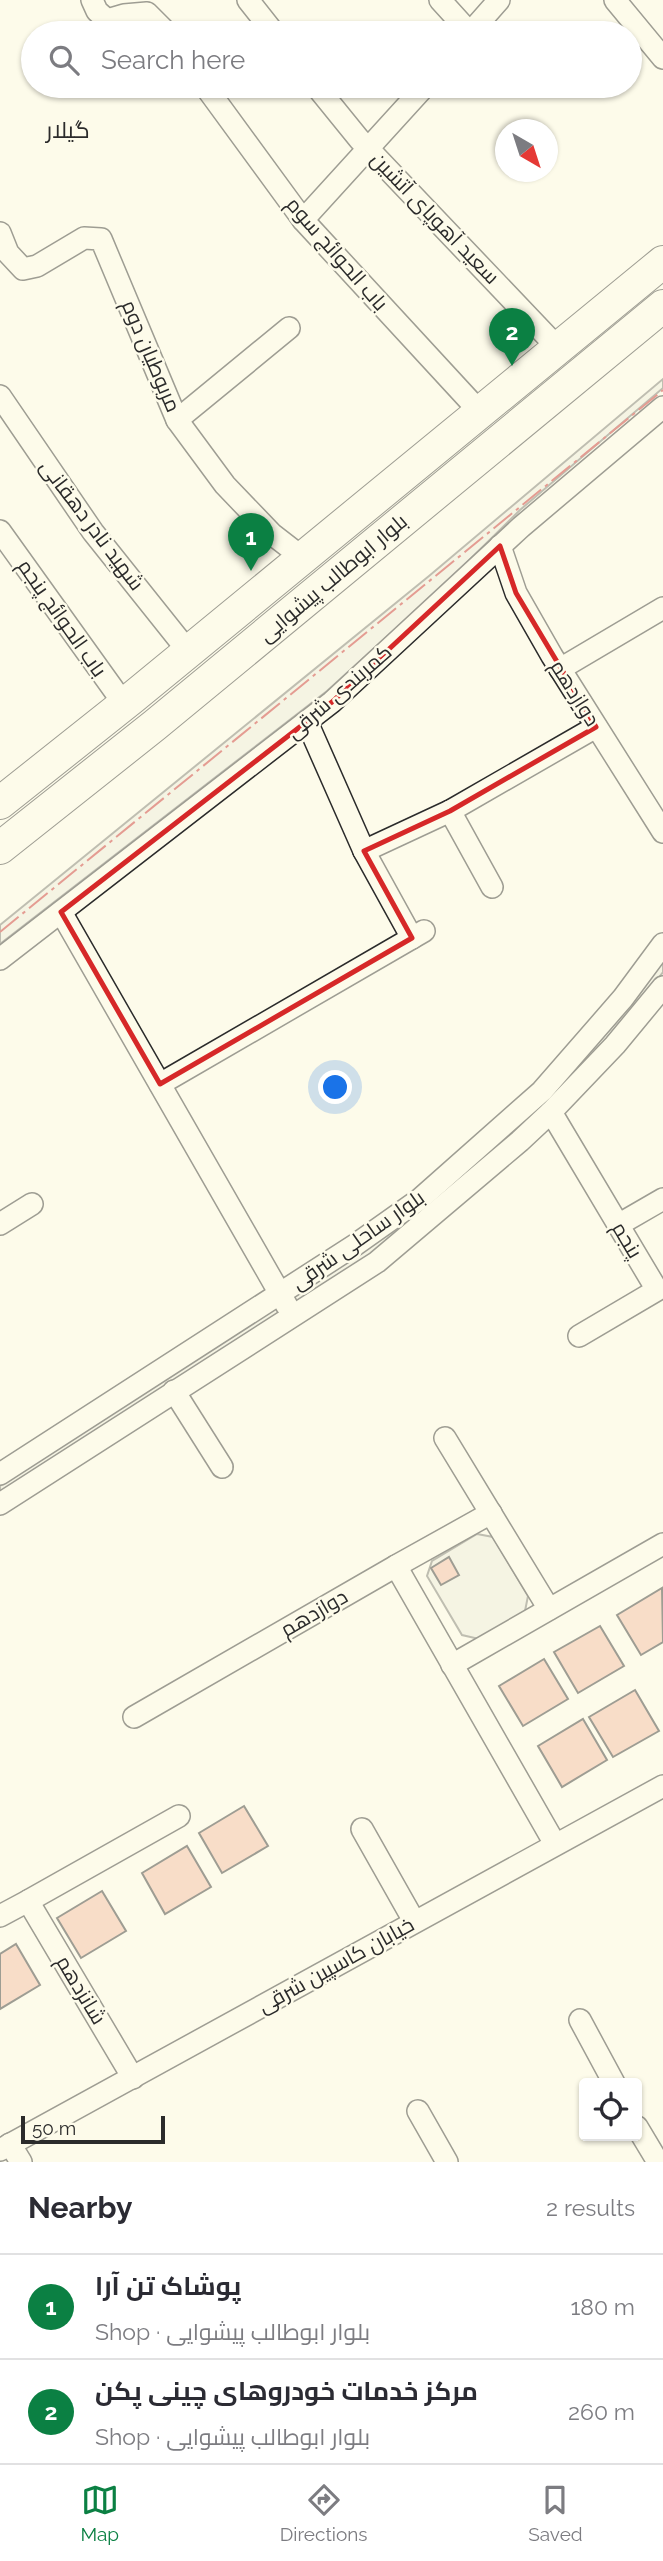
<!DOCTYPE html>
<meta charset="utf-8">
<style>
:root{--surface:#fff;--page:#f2f2f3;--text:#2b2b33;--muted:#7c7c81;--line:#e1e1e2;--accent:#0b8043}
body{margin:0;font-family:Raleway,Cairo,sans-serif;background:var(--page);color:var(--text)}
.controls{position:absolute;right:21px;bottom:21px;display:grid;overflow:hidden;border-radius:7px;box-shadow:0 2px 5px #0004}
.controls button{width:63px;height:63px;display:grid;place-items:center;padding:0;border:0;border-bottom:2px solid var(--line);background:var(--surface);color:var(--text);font:35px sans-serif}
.compass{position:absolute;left:495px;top:119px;width:63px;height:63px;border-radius:50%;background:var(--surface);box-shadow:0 2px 5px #0004;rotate:141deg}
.scale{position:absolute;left:21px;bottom:18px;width:144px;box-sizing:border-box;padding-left:7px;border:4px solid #2b2b2b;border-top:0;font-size:19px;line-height:24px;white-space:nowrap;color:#2b2b2b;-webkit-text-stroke:5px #fdfbea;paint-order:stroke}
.you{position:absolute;left:336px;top:1088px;width:24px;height:24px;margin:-18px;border:5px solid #fff;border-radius:50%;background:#1a73e8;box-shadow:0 0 0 10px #1a73e833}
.badge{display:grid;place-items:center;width:46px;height:46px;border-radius:50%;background:var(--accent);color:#fff;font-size:23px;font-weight:700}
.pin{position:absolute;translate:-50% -58px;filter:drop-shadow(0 2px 4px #0008)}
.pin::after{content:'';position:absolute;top:37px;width:24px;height:21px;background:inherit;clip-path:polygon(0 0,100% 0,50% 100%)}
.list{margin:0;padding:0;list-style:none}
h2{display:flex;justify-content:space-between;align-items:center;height:91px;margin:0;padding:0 28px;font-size:30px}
h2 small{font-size:23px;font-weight:400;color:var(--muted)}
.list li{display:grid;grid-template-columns:46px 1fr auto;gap:21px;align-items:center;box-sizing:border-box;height:105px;padding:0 28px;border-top:2px solid var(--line)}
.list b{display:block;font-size:26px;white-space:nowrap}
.list p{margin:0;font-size:23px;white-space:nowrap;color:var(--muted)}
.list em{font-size:23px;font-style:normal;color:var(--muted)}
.icon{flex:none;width:38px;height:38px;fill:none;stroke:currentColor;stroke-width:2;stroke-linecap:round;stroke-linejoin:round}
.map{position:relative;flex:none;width:663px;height:2162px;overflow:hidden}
.search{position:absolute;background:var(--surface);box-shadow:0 2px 5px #0004;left:21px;right:21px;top:21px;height:77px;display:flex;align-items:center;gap:18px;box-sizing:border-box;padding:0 24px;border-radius:38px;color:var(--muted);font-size:26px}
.sheet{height:301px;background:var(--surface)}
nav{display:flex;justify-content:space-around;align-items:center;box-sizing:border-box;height:98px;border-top:2px solid var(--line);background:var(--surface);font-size:19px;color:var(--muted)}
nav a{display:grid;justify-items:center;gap:4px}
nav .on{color:var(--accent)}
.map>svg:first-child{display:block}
.green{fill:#ecebdb;stroke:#74746e;stroke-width:2}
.building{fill:#f2b8a0;stroke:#2b2b2b;stroke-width:2}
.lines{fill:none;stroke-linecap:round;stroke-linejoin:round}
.minor-casing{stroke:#2b2b2b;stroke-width:24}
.highway-casing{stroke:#2b2b2b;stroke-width:34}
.minor{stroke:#fdfbea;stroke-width:21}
.highway{stroke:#fdfbea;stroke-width:32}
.power{stroke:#c62828;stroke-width:2;stroke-dasharray:24 5 3.5 5;stroke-linecap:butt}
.marked{fill:none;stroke:#d62828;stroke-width:5;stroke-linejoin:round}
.labels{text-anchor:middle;stroke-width:5;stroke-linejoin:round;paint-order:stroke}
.street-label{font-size:21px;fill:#2b2b2b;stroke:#fdfbea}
.neighbourhood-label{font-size:23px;fill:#2b2b2b;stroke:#fdfbea}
</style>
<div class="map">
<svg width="663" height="2162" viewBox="0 0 663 2162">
<rect width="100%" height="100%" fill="#fdfbea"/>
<g class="green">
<polygon points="663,379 663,388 520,510 446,583 327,691 0,944 0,925 429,576"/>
<polygon points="663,957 663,972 647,993 545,1110 370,1257 298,1305 292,1303 294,1297 414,1213"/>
<polygon points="277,1307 283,1313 0,1496 0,1486"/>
<polygon points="477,1534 493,1537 528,1596 525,1611 479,1639 462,1635 427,1576 432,1561"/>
</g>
<g class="building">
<polygon points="449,1557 459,1575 441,1585 431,1568"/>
<polygon points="662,1588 663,1642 641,1655 617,1615"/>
<polygon points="600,1626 624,1666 578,1693 554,1652"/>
<polygon points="544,1659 568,1699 523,1726 499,1686"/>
<polygon points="635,1690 659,1731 613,1757 589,1717"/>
<polygon points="583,1719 607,1760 562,1787 538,1746"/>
<polygon points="244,1806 268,1846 222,1873 199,1833"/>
<polygon points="187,1846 211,1887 165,1914 142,1873"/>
<polygon points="102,1891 126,1931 81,1958 57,1918"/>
<polygon points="16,1944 40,1985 0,2009 0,1954"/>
</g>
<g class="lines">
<defs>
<g id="minor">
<polyline points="92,0 97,11 107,20 124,15 147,13 167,33"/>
<polyline points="248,0 274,33"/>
<polyline points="440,0 470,33"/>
<polyline points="615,0 663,58"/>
<polyline points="470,33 499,0"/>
<polyline points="205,86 303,220 480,412"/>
<polyline points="316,86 359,139 558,348"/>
<polyline points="303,220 425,86"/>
<polyline points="0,233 8,253 23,269 37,266 84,238 101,239 177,420 225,485 272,534 303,558"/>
<polyline points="0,396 93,532 188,651"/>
<polyline points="177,420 289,328"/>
<polyline points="0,531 124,704"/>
<polyline points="500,546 516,593 552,656 663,832"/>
<polyline points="560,669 663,608"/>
<polyline points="307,722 364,851 412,938"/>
<polyline points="450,811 492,887"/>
<polyline points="364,851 450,811 596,727"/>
<polyline points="61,912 287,1306"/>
<polyline points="0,959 332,702 521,527 663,407"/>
<polyline points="160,1084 424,931"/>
<polyline points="551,1112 657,1290 579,1336"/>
<polyline points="0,1224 32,1204"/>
<polyline points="618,1225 663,1199"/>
<polyline points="174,1391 222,1467"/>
<polyline points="445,1438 549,1609"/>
<polyline points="0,1474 355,1245 420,1199 542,1091 623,998 663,944"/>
<polyline points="0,1504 377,1262 520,1141 551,1112 615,1045 663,987"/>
<polyline points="396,1566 491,1513"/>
<polyline points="452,1665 663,1544"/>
<polyline points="134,1717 396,1566 555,1844"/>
<polyline points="362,1829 414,1921"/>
<polyline points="0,1916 28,1901"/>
<polyline points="580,2020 614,2083"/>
<polyline points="133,2078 28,1901 179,1816"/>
<polyline points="418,2111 447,2162"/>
<polyline points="637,2127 658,2162"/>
<polyline points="10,2144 21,2162"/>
<polyline points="0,2150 663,1786"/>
</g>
<g id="highway">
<polyline points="0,803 132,698 663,262"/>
<polyline points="0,848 155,725 663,306"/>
</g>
</defs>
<use href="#minor" class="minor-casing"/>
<use href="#highway" class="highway-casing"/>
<use href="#minor" class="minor"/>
<use href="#highway" class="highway"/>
<polyline class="power" points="0,932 663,390"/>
</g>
<path d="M0 0H663V2162H0ZM500 546 516 593 596 727 450 811 364 851 412 938 160 1084 61 912 332 702Z" fill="#fdfbea" fill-opacity=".55" fill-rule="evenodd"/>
<path class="marked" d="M500 546 516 593 596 727 450 811 364 851 412 938 160 1084 61 912 332 702Z"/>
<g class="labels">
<g class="street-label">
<text transform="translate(435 218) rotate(46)" y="7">سعید آهوپای آتشین</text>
<text transform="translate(337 254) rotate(49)" y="7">باب الحوائج سوم</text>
<text transform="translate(151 356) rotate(67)" y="7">مربوطیان دوم</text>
<text transform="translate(92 525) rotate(53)" y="7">شهید نادر دهقانی</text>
<text transform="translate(333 578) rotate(-40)" y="7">بلوار ابوطالب پیشوایی</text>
<text transform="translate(62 618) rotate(55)" y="7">باب الحوائج پنجم</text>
<text transform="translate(339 692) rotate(-41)" y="7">کمربندی شرقی</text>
<text transform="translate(575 693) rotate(58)" y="7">دوازدهم</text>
<text transform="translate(358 1240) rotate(-35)" y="7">بلوار ساحلی شرقی</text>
<text transform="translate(627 1240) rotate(59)" y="7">پنجم</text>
<text transform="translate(314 1613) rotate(-30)" y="7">دوازدهم</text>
<text transform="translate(336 1965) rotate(-29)" y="7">خیابان کاسپین شرقی</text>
<text transform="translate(81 1990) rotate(59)" y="7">شانزدهم</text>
</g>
<g class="neighbourhood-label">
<text x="68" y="138">گیلار</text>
</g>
</g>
</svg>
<div class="controls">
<button><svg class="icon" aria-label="locate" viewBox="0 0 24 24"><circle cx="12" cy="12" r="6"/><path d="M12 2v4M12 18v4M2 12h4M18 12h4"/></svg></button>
</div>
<svg class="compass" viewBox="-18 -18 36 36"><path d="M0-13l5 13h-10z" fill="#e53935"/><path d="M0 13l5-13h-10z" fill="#7c7c81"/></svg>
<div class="scale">50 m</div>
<div class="you"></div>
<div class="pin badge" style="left:251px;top:571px">1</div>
<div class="pin badge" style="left:512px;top:366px">2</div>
<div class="search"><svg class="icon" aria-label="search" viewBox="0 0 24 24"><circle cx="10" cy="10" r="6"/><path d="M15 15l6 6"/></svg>Search here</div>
</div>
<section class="sheet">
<h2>Nearby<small>2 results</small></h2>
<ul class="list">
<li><span class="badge">1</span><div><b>پوشاک تن آرا</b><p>Shop · بلوار ابوطالب پیشوایی</p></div><em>180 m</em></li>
<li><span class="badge">2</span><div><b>مرکز خدمات خودروهای چینی پکن</b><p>Shop · بلوار ابوطالب پیشوایی</p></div><em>260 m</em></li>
</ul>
</section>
<nav>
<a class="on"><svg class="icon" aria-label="map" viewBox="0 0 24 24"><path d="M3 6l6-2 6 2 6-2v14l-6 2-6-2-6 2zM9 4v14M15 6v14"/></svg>Map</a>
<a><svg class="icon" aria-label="directions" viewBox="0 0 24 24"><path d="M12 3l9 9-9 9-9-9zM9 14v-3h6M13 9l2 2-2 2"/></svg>Directions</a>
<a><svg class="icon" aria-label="saved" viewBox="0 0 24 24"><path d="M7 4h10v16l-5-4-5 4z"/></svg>Saved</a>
</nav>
